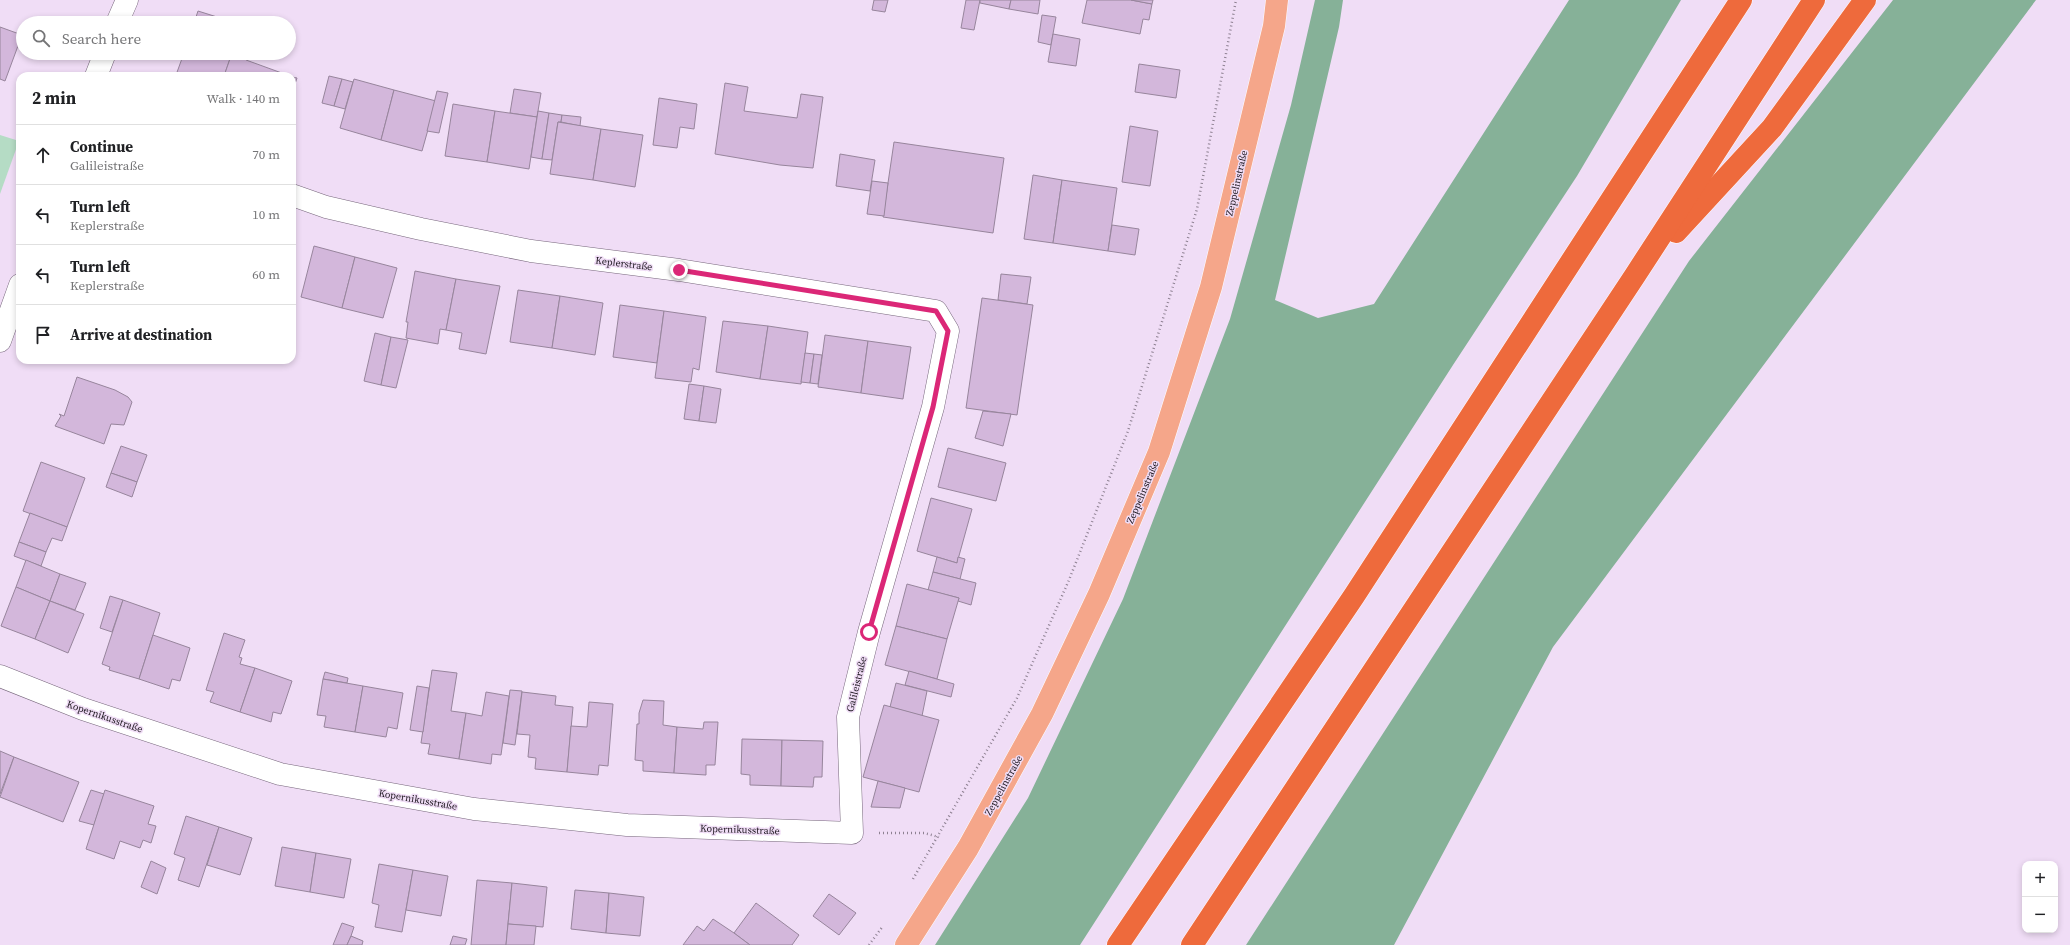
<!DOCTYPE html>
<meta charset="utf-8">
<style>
:root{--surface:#fff;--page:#f2f2f2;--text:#202124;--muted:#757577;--line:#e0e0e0}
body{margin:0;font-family:"Source Serif 4",serif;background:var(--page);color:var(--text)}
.controls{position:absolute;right:12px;bottom:12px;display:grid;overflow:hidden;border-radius:8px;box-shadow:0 2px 6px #0003}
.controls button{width:36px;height:36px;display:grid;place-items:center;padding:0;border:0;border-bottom:1px solid var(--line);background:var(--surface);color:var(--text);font:20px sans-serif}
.stop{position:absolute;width:12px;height:12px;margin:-9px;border:3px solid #db2777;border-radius:50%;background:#fff}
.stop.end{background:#db2777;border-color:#fff;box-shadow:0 1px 4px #0008}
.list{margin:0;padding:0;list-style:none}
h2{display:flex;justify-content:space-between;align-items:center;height:52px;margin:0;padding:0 16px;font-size:17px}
h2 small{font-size:13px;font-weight:400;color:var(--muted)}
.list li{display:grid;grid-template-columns:26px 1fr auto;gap:12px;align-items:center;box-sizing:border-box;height:60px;padding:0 16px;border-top:1px solid var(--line)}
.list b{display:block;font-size:15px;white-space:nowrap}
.list p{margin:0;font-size:13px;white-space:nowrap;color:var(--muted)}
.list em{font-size:13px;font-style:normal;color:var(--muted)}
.icon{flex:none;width:22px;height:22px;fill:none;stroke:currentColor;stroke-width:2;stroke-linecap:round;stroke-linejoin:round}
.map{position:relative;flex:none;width:2070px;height:945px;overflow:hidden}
.search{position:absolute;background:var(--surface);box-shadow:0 2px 6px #0003;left:16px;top:16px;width:280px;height:44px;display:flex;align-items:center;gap:10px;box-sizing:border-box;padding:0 14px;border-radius:22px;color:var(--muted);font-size:15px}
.panel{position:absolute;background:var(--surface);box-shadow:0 2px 6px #0003;left:16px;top:72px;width:280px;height:292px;border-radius:12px}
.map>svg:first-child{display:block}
.green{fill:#b5dcc5}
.forest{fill:#86b198}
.building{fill:#d3b7db;stroke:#97859c}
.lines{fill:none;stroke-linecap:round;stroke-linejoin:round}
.street-casing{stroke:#77677c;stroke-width:23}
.primary-casing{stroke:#fff;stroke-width:23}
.highway-casing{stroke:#fff;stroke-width:23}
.path{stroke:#8f8293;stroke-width:2.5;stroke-dasharray:1 3;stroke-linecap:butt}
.street{stroke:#fff;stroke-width:22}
.primary{stroke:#f5a68a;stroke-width:22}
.highway{stroke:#ee6a3c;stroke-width:22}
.route{stroke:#db2777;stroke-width:5}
.labels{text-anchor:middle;stroke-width:3;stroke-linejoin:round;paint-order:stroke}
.street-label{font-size:10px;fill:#1c161e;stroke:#f0ddf6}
</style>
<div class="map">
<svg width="2070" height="945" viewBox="0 0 2070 945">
<rect width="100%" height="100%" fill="#f0ddf6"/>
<polygon class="green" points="0,135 19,141 0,194"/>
<g class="forest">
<polygon points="1315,0 1343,0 1339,27 1275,300 1318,318 1374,304 1569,0 1681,0 1577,176 1453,365 1080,945 935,945 1028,798 1123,599 1230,319 1291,105"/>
<polygon points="1893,0 2036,0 1553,647 1394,945 1246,945 1689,261"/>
</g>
<g class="building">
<polygon points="874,0 888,0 885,12 872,10"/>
<polygon points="966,0 980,0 974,30 961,28"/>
<polygon points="980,0 1011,0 1009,9 980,3"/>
<polygon points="1011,0 1040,0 1038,14 1009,9"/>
<polygon points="1087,0 1131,0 1152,4 1149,20 1143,19 1140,34 1082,23"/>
<polygon points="1131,0 1153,0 1152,4"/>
<polygon points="198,11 236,23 194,23"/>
<polygon points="1042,15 1056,17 1051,45 1038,42"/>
<polygon points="0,27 22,35 5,81 0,79"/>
<polygon points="1053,34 1080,39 1076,66 1048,62"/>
<polygon points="184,53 232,53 224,76 180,76 176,75"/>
<polygon points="232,53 248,53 246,60 290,76 224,76"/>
<polygon points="1139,64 1180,70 1176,98 1135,92"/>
<polygon points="329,76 342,79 334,106 322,103"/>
<polygon points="292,77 297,78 292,93"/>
<polygon points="342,79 353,82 345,109 334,106"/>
<polygon points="354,79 394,90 381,140 340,128"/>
<polygon points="725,83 748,87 744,111 797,118 801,94 823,97 813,168 780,165 715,154"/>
<polygon points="514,89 541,93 537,117 510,113"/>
<polygon points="394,90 436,101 422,151 381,140"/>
<polygon points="437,91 448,93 439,133 427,131"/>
<polygon points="659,98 697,104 694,129 680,127 677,148 653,145"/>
<polygon points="453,104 495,111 487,162 445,156"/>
<polygon points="495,111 537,117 529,169 487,162"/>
<polygon points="538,111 549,113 542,159 531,157"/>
<polygon points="549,113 562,115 561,122 558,122 552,160 542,159"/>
<polygon points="562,115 581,117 580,126 561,122"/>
<polygon points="558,122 601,129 593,180 550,174"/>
<polygon points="1130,126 1158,131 1150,186 1122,182"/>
<polygon points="601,129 643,135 635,187 593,180"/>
<polygon points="894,142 1004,158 993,233 883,217"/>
<polygon points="840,154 875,160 870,191 836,186"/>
<polygon points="1033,175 1062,180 1053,243 1024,239"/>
<polygon points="1062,180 1117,188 1108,251 1053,243"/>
<polygon points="872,181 888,183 884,216 867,214"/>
<polygon points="1112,225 1139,229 1135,255 1108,251"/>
<polygon points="314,246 355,257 342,308 301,297"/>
<polygon points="355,257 397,268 383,318 342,308"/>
<polygon points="415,271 456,279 446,330 440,329 438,344 406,338 408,322 406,322"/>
<polygon points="1001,274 1031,277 1027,304 998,300"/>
<polygon points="456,279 500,286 486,354 459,349 462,333 446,330"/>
<polygon points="518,290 560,296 552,348 510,342"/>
<polygon points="560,296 603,303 595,355 552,348"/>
<polygon points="982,298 1033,305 1017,415 966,408"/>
<polygon points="620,305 664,311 657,363 613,357"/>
<polygon points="664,311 706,317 699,370 693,368 691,382 655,378"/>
<polygon points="723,321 768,326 760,379 716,372"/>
<polygon points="768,326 808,332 801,384 760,379"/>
<polygon points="375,333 391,337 381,385 364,381"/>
<polygon points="825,335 868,341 861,393 818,387"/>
<polygon points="391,337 408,340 396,388 381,385"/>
<polygon points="868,341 911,347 903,399 861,393"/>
<polygon points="805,353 814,354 810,383 801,382"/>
<polygon points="814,354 822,355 818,384 810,383"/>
<polygon points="77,377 115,390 128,397 132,402 124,425 111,424 104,444 55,426 61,416 59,414 64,416"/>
<polygon points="689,384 704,386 699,421 684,419"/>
<polygon points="704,386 721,389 716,423 699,421"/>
<polygon points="983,411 1011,414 1003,446 975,438"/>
<polygon points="121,446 147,455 137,482 111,473"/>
<polygon points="948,448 1006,463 996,501 938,487"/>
<polygon points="41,462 85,478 67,527 23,511"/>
<polygon points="111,473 137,482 132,497 106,487"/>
<polygon points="931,498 972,509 957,563 917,551"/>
<polygon points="30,513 67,527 62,541 52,538 46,552 19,542"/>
<polygon points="19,542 46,552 41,566 14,556"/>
<polygon points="937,557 957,563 958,557 965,559 960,579 933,572"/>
<polygon points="26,560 60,574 50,601 16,587"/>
<polygon points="933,572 976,583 971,605 958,601 959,598 928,590"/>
<polygon points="60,574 86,583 75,610 50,601"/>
<polygon points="907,584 959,598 947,639 896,626"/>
<polygon points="16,587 50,601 35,639 1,626"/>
<polygon points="110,596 123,600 112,632 100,628"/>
<polygon points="123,600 160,613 139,679 109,670 110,667 102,664"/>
<polygon points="50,601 84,614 68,653 35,639"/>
<polygon points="896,626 947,639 937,679 885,665"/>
<polygon points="224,633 245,640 239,657 242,658 240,664 255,668 240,712 210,702 214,692 206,690"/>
<polygon points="153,635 190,648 180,681 172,679 169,689 139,679"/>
<polygon points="255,668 292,681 281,714 273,712 271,722 240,712"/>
<polygon points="432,670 457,673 451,711 466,713 459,759 428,754 430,744 421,743"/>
<polygon points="909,671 954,684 951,697 905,685"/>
<polygon points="325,672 348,678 347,683 323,679"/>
<polygon points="323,679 363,686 355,732 324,727 326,716 317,715"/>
<polygon points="896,683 927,691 922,716 890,707"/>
<polygon points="363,686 403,693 397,729 388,727 386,737 355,732"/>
<polygon points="417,686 429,688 423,732 410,730"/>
<polygon points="510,690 522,691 515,745 503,743"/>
<polygon points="486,692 509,696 501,755 492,754 491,764 459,759 466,713 482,716"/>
<polygon points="522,692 556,696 555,705 573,707 567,772 535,769 536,758 528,757 530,735 517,734"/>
<polygon points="643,700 664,701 663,725 677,727 674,773 643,771 643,761 635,760 637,724 639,724 639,713"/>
<polygon points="589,702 613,704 608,766 599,765 598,775 567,772 571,726 587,727"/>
<polygon points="884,705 939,720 919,792 863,777"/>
<polygon points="704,722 718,722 715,765 706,765 706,775 674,773 677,727 703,729"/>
<polygon points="742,739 782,740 781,786 750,785 750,775 741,774"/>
<polygon points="782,740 823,741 822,777 814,777 813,787 781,786"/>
<polygon points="0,751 14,757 0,794"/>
<polygon points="14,757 79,782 63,822 0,797"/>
<polygon points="878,781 905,788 900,808 871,807"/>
<polygon points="91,790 104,794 94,825 79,821"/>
<polygon points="105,790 154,806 148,824 156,826 151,843 143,840 140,848 120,841 114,859 86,849"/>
<polygon points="186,816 219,827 199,887 178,880 185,858 174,854"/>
<polygon points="219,827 252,838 240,875 207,865"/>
<polygon points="282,847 316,853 310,892 275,886"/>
<polygon points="316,853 351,859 344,898 310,892"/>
<polygon points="151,861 166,868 157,894 141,887"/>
<polygon points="379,864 413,870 402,932 375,927 379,905 372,903"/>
<polygon points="413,870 448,876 441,916 406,910"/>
<polygon points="477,880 512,883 506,945 471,945"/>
<polygon points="512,883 547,887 543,927 508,924"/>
<polygon points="575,890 609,893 606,933 571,929"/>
<polygon points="609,893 644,897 640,936 606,933"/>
<polygon points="829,894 856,913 839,935 813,916"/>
<polygon points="756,903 799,935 792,945 750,945 734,933"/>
<polygon points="713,919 734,933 750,945 683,945 697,926 704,931"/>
<polygon points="342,923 354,927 351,936 347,945 333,945"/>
<polygon points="508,924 536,926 534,945 506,945"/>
<polygon points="351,936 363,941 362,945 347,945"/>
<polygon points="453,936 467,939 465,945 450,945"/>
</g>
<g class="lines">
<defs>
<g id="street">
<polyline points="117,23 127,0"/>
<polyline points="96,76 105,53"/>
<polyline points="0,341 20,285"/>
<polyline points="0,676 83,709 280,774 474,809 627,825 852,833 848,717 869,632 933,407 948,331 936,311 679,270 531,251 421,229 326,207 292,195"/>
</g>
<polyline id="primary" points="906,945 968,848 1042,714 1099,594 1159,452 1211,287 1274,26 1277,0"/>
<g id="highway">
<polyline points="1676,232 1772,128 1865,0"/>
<polyline points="1118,945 1354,596 1741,0"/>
<polyline points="1192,945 1634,277 1814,0"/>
</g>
</defs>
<use href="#street" class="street-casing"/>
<use href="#primary" class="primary-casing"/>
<use href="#highway" class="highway-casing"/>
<g class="path">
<polyline points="879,833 924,833 939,837"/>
<polyline points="913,879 1017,698 1069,580 1128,431 1197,209 1236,0"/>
<polyline points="869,945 883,926"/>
</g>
<use href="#street" class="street"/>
<use href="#primary" class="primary"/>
<use href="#highway" class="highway"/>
</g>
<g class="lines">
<polyline class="route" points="679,270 936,311 948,331 933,407 869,632"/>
</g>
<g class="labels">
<g class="street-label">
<text transform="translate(1236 183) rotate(-77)" y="4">Zeppelinstraße</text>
<text transform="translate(624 263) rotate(7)" y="4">Keplerstraße</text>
<text transform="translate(1142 492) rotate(-67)" y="4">Zeppelinstraße</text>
<text transform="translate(856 684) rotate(-76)" y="4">Galileistraße</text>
<text transform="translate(105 716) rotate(19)" y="4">Kopernikusstraße</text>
<text transform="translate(1003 785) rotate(-61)" y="4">Zeppelinstraße</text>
<text transform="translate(418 799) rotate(10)" y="4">Kopernikusstraße</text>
<text transform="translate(740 829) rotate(2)" y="4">Kopernikusstraße</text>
</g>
</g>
</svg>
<div class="controls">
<button>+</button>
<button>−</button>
</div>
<div class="stop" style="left:869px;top:632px"></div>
<div class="stop end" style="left:679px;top:270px"></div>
<div class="search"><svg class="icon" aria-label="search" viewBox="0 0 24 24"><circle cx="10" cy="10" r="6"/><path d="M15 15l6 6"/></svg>Search here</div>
<section class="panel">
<h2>2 min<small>Walk · 140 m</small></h2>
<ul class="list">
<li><svg class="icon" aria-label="ahead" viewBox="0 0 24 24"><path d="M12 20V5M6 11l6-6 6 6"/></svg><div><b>Continue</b><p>Galileistraße</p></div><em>70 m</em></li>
<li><svg class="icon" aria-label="left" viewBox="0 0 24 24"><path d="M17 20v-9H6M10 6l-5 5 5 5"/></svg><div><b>Turn left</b><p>Keplerstraße</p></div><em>10 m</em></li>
<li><svg class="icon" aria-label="left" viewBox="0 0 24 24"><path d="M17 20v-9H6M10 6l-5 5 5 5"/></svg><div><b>Turn left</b><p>Keplerstraße</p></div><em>60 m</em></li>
<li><svg class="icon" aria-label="arrive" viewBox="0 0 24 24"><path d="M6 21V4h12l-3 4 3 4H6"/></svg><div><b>Arrive at destination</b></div></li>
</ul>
</section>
</div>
